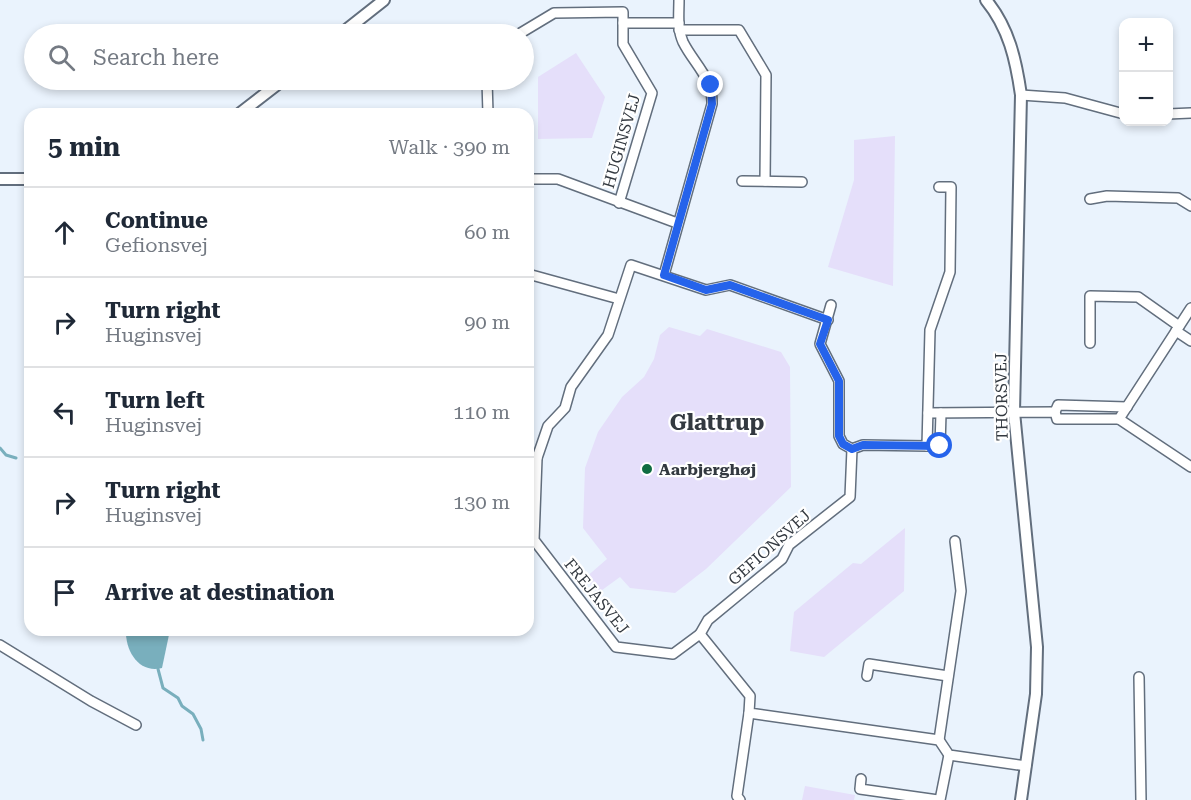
<!DOCTYPE html>
<meta charset="utf-8">
<style>
:root{--surface:#fff;--page:#f6f6f7;--text:#1f2937;--muted:#747a83;--line:#e0e1e3}
body{margin:0;font-family:"Roboto Serif",serif;background:var(--page);color:var(--text)}
.controls{position:absolute;right:18px;top:18px;display:grid;overflow:hidden;border-radius:12px;box-shadow:0 3px 9px #0003}
.controls button{width:54px;height:54px;display:grid;place-items:center;padding:0;border:0;border-bottom:2px solid var(--line);background:var(--surface);color:var(--text);font:30px sans-serif}
.stop{position:absolute;width:18px;height:18px;margin:-14px;border:4px solid #2563eb;border-radius:50%;background:#fff}
.stop.end{background:#2563eb;border-color:#fff;box-shadow:0 2px 6px #0008}
.list{margin:0;padding:0;list-style:none}
h2{display:flex;justify-content:space-between;align-items:center;height:78px;margin:0;padding:0 24px;font-size:26px}
h2 small{font-size:20px;font-weight:400;color:var(--muted)}
.list li{display:grid;grid-template-columns:39px 1fr auto;gap:18px;align-items:center;box-sizing:border-box;height:90px;padding:0 24px;border-top:2px solid var(--line)}
.list b{display:block;font-size:22px;white-space:nowrap}
.list p{margin:0;font-size:20px;white-space:nowrap;color:var(--muted)}
.list em{font-size:20px;font-style:normal;color:var(--muted)}
.icon{flex:none;width:33px;height:33px;fill:none;stroke:currentColor;stroke-width:2;stroke-linecap:round;stroke-linejoin:round}
.map{position:relative;flex:none;width:1191px;height:800px;overflow:hidden}
.search{position:absolute;background:var(--surface);box-shadow:0 3px 9px #0003;left:24px;top:24px;width:510px;height:66px;display:flex;align-items:center;gap:15px;box-sizing:border-box;padding:0 21px;border-radius:33px;color:var(--muted);font-size:22px}
.panel{position:absolute;background:var(--surface);box-shadow:0 3px 9px #0003;left:24px;top:108px;width:510px;height:528px;border-radius:18px}
.map>svg:first-child{display:block}
.green{fill:#e5dffa}
.water{fill:#79afbd}
.lines{fill:none;stroke-linecap:round;stroke-linejoin:round}
.stream{stroke:#79afbd;stroke-width:3}
.minor-casing{stroke:#626e7d;stroke-width:12}
.tertiary-casing{stroke:#626e7d;stroke-width:14}
.minor{stroke:#fff;stroke-width:9}
.tertiary{stroke:#fff;stroke-width:10}
.route{stroke:#2563eb;stroke-width:8}
.poi-dot{fill:#0f6c41;stroke:#fff;stroke-width:2}
.labels{text-anchor:middle;stroke-width:4.5;stroke-linejoin:round;paint-order:stroke}
.street-label{font-size:16px;fill:#333940;stroke:#fff}
.poi-label{font-size:16px;font-weight:bold;fill:#333940;stroke:#fff;text-anchor:start}
.district-label{font-size:22px;font-weight:bold;fill:#333940;stroke:#fff}
</style>
<div class="map">
<svg width="1191" height="800" viewBox="0 0 1191 800">
<rect width="100%" height="100%" fill="#eaf3fd"/>
<g class="green">
<polygon points="576,53 605,97 592,138 538,139 538,77"/>
<polygon points="895,136 893,286 828,267 854,180 854,140"/>
<polygon points="669,327 700,336 707,329 781,352 790,367 791,487 706,569 675,593 630,588 620,577 598,593 585,578 607,559 583,528 585,468 598,432 622,397 644,377 654,359 660,335"/>
<polygon points="905,528 904,591 824,657 790,651 794,612 853,563 861,564"/>
<polygon points="805,786 855,795 854,800 802,800"/>
</g>
<path class="water" d="M126 630H170L162 668C140 674 125 652 126 630Z"/>
<g class="lines">
<g class="stream">
<polyline points="0,448 6,455 16,458"/>
<polyline points="158,669 163,688 178,698 182,706 193,714 201,729 203,740"/>
</g>
<defs>
<g id="minor">
<polyline points="623,23 679,23"/>
<polyline points="679,30 739,30 766,75 765,181"/>
<polyline points="519,34 554,13 623,12 623,44 652,93 619,203"/>
<polyline points="487,80 488,114"/>
<polyline points="1021,95 1065,98 1124,114"/>
<polyline points="1168,114 1191,113"/>
<polyline points="528,179 558,179 677,223"/>
<polyline points="742,181 802,182"/>
<polyline points="1090,199 1107,196 1178,198 1191,206"/>
<polyline points="528,274 619,299"/>
<path d="M664 275 712 104C713 78 694 64 683 42 677 29 679 14 679 0"/>
<polyline points="831,305 820,344 839,381 839,436 843,444 852,449"/>
<polyline points="1176,331 1191,341"/>
<polyline points="1090,343 1090,296 1138,297 1179,326"/>
<polyline points="1055,412 1058,405 1127,407"/>
<polyline points="928,413 1055,412 1057,419 1119,419 1191,308"/>
<polyline points="1119,419 1191,467"/>
<polyline points="927,446 940,446 941,413"/>
<polyline points="528,455 537,458 548,426 565,408 571,387 608,335 631,265 706,290 730,285 828,320"/>
<polyline points="537,458 534,540 616,647 673,654 700,634 750,696 749,713 939,740 949,755 1026,766"/>
<polyline points="700,634 708,620 782,559 789,545 850,497 852,449 863,445 927,446 930,330 950,272 951,187 939,187"/>
<polyline points="0,645 91,701 136,725"/>
<polyline points="867,676 869,664 948,676"/>
<polyline points="1139,677 1141,800"/>
<polyline points="939,740 961,591 955,541"/>
<polyline points="861,779 860,789 938,800"/>
<polyline points="740,800 737,796 749,713"/>
<polyline points="940,800 949,755"/>
</g>
<g id="tertiary">
<path d="M986 0C1009 28 1016 60 1021 95L1014 412 1037 647 1036 694 1021 800"/>
<polyline points="341,34 384,0"/>
<polyline points="239,114 283,80"/>
<polyline points="0,179 30,179"/>
</g>
</defs>
<use href="#minor" class="minor-casing"/>
<use href="#tertiary" class="tertiary-casing"/>
<use href="#minor" class="minor"/>
<use href="#tertiary" class="tertiary"/>
</g>
<g class="lines">
<polyline class="route" points="711,85 712,104 664,275 706,290 730,285 828,320 820,344 839,381 839,436 843,444 852,449 863,445 940,446"/>
</g>
<circle class="poi-dot" cx="647" cy="469" r="6"/>
<g class="labels">
<g class="street-label">
<text transform="translate(621 141) rotate(-74)" y="6">HUGINSVEJ</text>
<text transform="translate(1001 397) rotate(-91)" y="6">THORSVEJ</text>
<text transform="translate(769 547) rotate(-42)" y="6">GEFIONSVEJ</text>
<text transform="translate(597 596) rotate(51)" y="6">FREJASVEJ</text>
</g>
<g class="poi-label">
<text x="659" y="475">Aarbjerghøj</text>
</g>
<g class="district-label">
<text x="717" y="430">Glattrup</text>
</g>
</g>
</svg>
<div class="controls">
<button>+</button>
<button>−</button>
</div>
<div class="stop" style="left:940px;top:446px"></div>
<div class="stop end" style="left:711px;top:85px"></div>
<div class="search"><svg class="icon" aria-label="search" viewBox="0 0 24 24"><circle cx="10" cy="10" r="6"/><path d="M15 15l6 6"/></svg>Search here</div>
<section class="panel">
<h2>5 min<small>Walk · 390 m</small></h2>
<ul class="list">
<li><svg class="icon" aria-label="ahead" viewBox="0 0 24 24"><path d="M12 20V5M6 11l6-6 6 6"/></svg><div><b>Continue</b><p>Gefionsvej</p></div><em>60 m</em></li>
<li><svg class="icon" aria-label="right" viewBox="0 0 24 24"><path d="M7 20v-9h11M14 6l5 5-5 5"/></svg><div><b>Turn right</b><p>Huginsvej</p></div><em>90 m</em></li>
<li><svg class="icon" aria-label="left" viewBox="0 0 24 24"><path d="M17 20v-9H6M10 6l-5 5 5 5"/></svg><div><b>Turn left</b><p>Huginsvej</p></div><em>110 m</em></li>
<li><svg class="icon" aria-label="right" viewBox="0 0 24 24"><path d="M7 20v-9h11M14 6l5 5-5 5"/></svg><div><b>Turn right</b><p>Huginsvej</p></div><em>130 m</em></li>
<li><svg class="icon" aria-label="arrive" viewBox="0 0 24 24"><path d="M6 21V4h12l-3 4 3 4H6"/></svg><div><b>Arrive at destination</b></div></li>
</ul>
</section>
</div>
